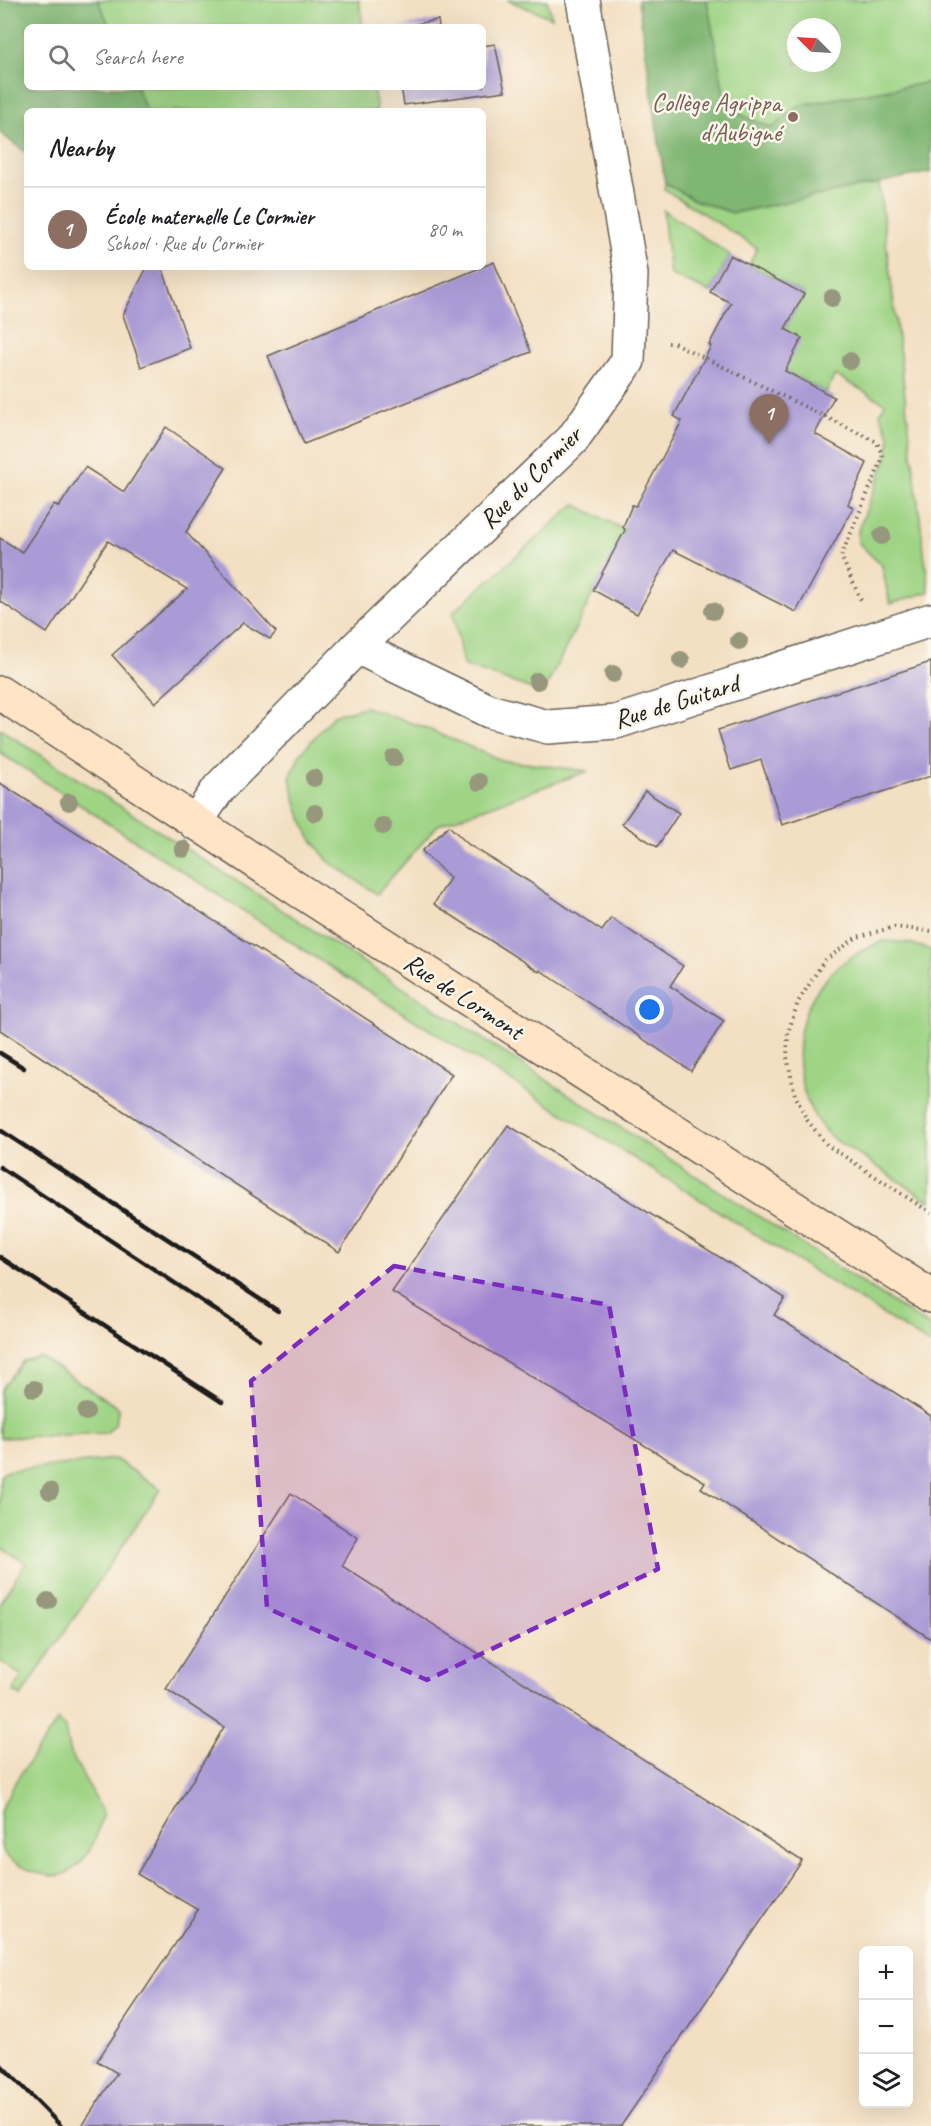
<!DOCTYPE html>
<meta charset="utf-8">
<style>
:root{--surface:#fff;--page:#f2f2f2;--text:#202124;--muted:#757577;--line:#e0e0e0;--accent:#1f6fb2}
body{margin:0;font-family:Caveat,sans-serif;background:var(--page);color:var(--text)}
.controls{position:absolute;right:18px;bottom:18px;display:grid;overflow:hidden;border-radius:9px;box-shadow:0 6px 24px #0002}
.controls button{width:54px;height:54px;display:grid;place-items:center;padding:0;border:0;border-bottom:2px solid var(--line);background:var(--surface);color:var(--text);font:30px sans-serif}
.compass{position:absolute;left:787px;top:18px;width:54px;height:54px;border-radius:50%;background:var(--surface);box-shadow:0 6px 24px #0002;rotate:294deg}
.you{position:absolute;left:650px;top:1010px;width:21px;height:21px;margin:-15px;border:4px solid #fff;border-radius:50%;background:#1a73e8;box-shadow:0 0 0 9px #1a73e833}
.badge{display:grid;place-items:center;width:39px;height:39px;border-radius:50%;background:var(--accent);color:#fff;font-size:20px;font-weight:700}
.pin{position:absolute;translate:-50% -50px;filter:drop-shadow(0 2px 3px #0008)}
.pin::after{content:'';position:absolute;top:32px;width:21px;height:18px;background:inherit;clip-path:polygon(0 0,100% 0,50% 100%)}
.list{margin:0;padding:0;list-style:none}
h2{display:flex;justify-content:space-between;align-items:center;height:78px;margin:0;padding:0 24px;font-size:26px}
h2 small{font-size:20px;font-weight:400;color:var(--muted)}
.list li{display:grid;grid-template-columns:39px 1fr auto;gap:18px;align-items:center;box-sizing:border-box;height:84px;padding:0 24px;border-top:2px solid var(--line)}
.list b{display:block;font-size:22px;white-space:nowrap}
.list p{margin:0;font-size:20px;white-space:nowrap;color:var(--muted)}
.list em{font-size:20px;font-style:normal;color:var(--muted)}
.icon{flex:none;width:33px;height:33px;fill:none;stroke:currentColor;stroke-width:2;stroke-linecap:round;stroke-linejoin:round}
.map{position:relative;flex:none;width:931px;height:2126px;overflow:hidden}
.search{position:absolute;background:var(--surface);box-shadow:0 6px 24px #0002;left:24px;top:24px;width:462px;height:66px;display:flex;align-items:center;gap:15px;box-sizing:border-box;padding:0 21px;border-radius:9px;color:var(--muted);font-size:22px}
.panel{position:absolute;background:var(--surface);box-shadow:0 6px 24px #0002;left:24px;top:108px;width:462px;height:162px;border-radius:9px}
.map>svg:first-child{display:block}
.green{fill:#9fd485;stroke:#5e7850;stroke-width:1.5;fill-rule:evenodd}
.forest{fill:#7fb672;stroke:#4e6947;stroke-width:1.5}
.building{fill:#aa9bd6}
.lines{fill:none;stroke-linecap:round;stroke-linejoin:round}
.minor-casing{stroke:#676056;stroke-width:36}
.secondary-casing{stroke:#676056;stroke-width:36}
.path{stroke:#676056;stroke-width:4;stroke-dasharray:1.5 4.5;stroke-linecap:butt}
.minor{stroke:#fff;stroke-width:33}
.secondary{stroke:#ffe4c6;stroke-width:33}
.rail{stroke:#1c1c1c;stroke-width:4.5}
.tree{fill:#96977b}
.marked{fill:#7b2cbf;fill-opacity:0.2;stroke:#7b2cbf;stroke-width:4.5;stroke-dasharray:12 8;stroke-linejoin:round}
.education-dot{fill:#8d6e63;stroke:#fbf7ec;stroke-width:2}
.labels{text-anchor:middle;stroke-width:5;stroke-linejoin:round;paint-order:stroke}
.education-label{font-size:26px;fill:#785e54;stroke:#fbf7ec;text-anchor:end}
.street-label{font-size:26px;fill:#1c1c1c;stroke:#fbf7ec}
</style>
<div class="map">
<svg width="931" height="2126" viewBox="0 0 931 2126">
<rect width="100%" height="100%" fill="#fbf7ec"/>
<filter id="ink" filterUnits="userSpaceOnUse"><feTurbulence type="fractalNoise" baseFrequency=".0167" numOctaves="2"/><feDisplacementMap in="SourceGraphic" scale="12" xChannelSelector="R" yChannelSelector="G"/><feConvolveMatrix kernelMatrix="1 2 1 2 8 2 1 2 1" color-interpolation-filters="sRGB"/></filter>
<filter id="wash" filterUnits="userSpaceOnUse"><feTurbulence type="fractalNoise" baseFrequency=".008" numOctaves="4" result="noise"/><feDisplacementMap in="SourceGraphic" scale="24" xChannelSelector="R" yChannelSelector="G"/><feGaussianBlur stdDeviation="1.35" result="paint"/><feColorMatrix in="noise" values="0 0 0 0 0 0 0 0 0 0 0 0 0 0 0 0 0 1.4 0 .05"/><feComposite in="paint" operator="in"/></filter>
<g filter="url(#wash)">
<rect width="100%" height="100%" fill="#f3dfc2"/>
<g class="green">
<polygon points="98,0 359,0 363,27 110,27"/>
<polygon points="507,0 547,0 552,18"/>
<path d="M704 0H931V82L800 105 772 128 727 109ZM796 27H832V63H796Z"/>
<polygon points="136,87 373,87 377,111 147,111"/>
<polygon points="665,183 694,200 733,213 879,183 929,592 890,604 882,566 858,542 858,531 887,457 890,437 880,414 885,403 835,375 826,393 785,371 785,329 804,294 749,265 757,248 664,189"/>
<polygon points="663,210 730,255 710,292 670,275"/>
<polygon points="575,504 625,530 543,693 463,665 453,612"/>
<polygon points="365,707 423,727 501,760 588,771 438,825 377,894 328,861 309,836 298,809 290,778 300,754 334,715"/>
<polygon points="0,729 931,1327 931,1345 333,969 0,753"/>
<path d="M884 941 909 943 931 950V1202C907 1186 882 1170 858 1154 849 1148 835 1142 828 1134 792 1096 788 1026 821 985 838 963 858 951 884 941Z"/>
<polygon points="39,1356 119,1408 115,1424 107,1433 0,1438 0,1390 23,1361"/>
<polygon points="115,1459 161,1489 21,1696 13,1691 22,1676 0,1661 0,1602 26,1563 0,1546 0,1476 6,1471"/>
<path d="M58 1720 65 1728 69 1750 103 1812C99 1828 94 1849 81 1862 77 1866 68 1873 62 1875 46 1880 9 1864 2 1850 0 1841 0 1822 1 1813 6 1789 43 1743 58 1720Z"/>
</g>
<g class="forest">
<polygon points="0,0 98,0 110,27 27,27 27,87 136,87 147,111 27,111 27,153 0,133"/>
<polygon points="638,0 707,0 727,109 772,128 800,105 931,82 931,172 733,213 694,200 665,183"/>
</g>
<g id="blocks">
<g class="building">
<polygon points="438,20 439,27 399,27"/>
<polygon points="495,44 505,91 404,105 401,87 483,87 483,46"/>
<polygon points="730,255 804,294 785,329 802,338 785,371 834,397 815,434 867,463 848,504 853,508 796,612 673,550 637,614 593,590 625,530 623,527 632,505 636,506 682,421 674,416 711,346 709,345 731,303 710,292"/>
<polygon points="494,262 531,352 304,444 268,356"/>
<polygon points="147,267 162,267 190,348 141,367 123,315"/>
<polygon points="166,427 226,468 186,532 276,632 270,639 243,623 155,703 112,655 187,589 108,541 47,633 0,601 0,538 22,552 54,504 59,507 85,467 124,492"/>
<polygon points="931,662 931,776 782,825 761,760 731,770 718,730"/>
<polygon points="0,783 452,1074 339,1252 0,1030"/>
<polygon points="645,791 679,813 657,847 622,824"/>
<polygon points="449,826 469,845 528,881 602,931 611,918 683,966 670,986 724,1021 691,1071 540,970 539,972 434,904 450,878 422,851"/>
<polygon points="508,1125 785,1298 774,1315 931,1416 931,1639 701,1488 705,1482 392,1292"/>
<polygon points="291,1493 358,1538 342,1566 802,1861 621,2126 82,2126 117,2073 97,2061 198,1910 137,1874 224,1727 166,1689"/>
</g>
</g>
</g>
<g filter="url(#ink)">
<use href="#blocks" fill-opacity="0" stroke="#676056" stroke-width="1.5"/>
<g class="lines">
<defs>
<g id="minor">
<polyline points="357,647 489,711 548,727 616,722 931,620"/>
<polyline points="195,823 219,788 357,647 572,440 628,361 631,274 583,0"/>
</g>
<polyline id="secondary" points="0,693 300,891 931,1296"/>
</defs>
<use href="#minor" class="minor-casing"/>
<use href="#secondary" class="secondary-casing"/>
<g class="path">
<polyline points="668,343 674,343 877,442 883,457 841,556 861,600"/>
<polyline points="931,931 894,927 857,937 824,961 798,1002 788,1033 787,1057 795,1095 807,1120 827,1145 931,1213"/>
</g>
<use href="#minor" class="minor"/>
<use href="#secondary" class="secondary"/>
<g class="rail">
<polyline points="0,1053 24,1068"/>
<polyline points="0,1130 278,1311"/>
<polyline points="0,1167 259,1339"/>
<polyline points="0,1257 222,1402"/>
<polyline points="0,2064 61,2126"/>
</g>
</g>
<g class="tree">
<circle cx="832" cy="298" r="9"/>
<circle cx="850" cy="361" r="9"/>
<circle cx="882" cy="536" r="9"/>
<circle cx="713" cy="611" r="9"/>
<circle cx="739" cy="641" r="9"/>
<circle cx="681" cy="660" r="9"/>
<circle cx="613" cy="674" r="9"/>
<circle cx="537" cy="681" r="9"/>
<circle cx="394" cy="758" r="9"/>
<circle cx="314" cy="778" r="9"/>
<circle cx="479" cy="782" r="9"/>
<circle cx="69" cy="802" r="9"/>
<circle cx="315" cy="813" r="9"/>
<circle cx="383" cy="826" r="9"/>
<circle cx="183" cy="849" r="9"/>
<circle cx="34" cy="1389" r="9"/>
<circle cx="86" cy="1412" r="9"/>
<circle cx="50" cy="1491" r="9"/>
<circle cx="48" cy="1601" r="9"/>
</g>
</g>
<path class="marked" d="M394 1266 609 1305 658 1569 427 1680 267 1608 251 1381Z"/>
<circle class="education-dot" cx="793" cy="117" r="6"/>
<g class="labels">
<g class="education-label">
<text x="781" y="111">Collège Agrippa<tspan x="781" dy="30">d'Aubigné</tspan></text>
</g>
<g class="street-label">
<text transform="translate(530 477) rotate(-45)" y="9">Rue du Cormier</text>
<text transform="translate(676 701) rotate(-17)" y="9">Rue de Guitard</text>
<text transform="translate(464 996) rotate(33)" y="9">Rue de Lormont</text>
</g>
</g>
</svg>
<div class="controls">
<button>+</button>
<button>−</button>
<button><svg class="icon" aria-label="layers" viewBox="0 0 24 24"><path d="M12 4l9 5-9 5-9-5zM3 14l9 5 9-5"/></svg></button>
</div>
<svg class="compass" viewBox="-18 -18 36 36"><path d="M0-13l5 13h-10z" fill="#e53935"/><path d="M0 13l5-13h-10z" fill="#757577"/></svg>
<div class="you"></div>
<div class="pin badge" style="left:769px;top:444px;background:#8d6e63">1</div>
<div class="search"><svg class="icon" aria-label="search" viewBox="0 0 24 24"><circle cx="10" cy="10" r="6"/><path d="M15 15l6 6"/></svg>Search here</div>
<section class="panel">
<h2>Nearby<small></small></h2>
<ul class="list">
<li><span class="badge" style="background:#8d6e63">1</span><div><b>École maternelle Le Cormier</b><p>School · Rue du Cormier</p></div><em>80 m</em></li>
</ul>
</section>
</div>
